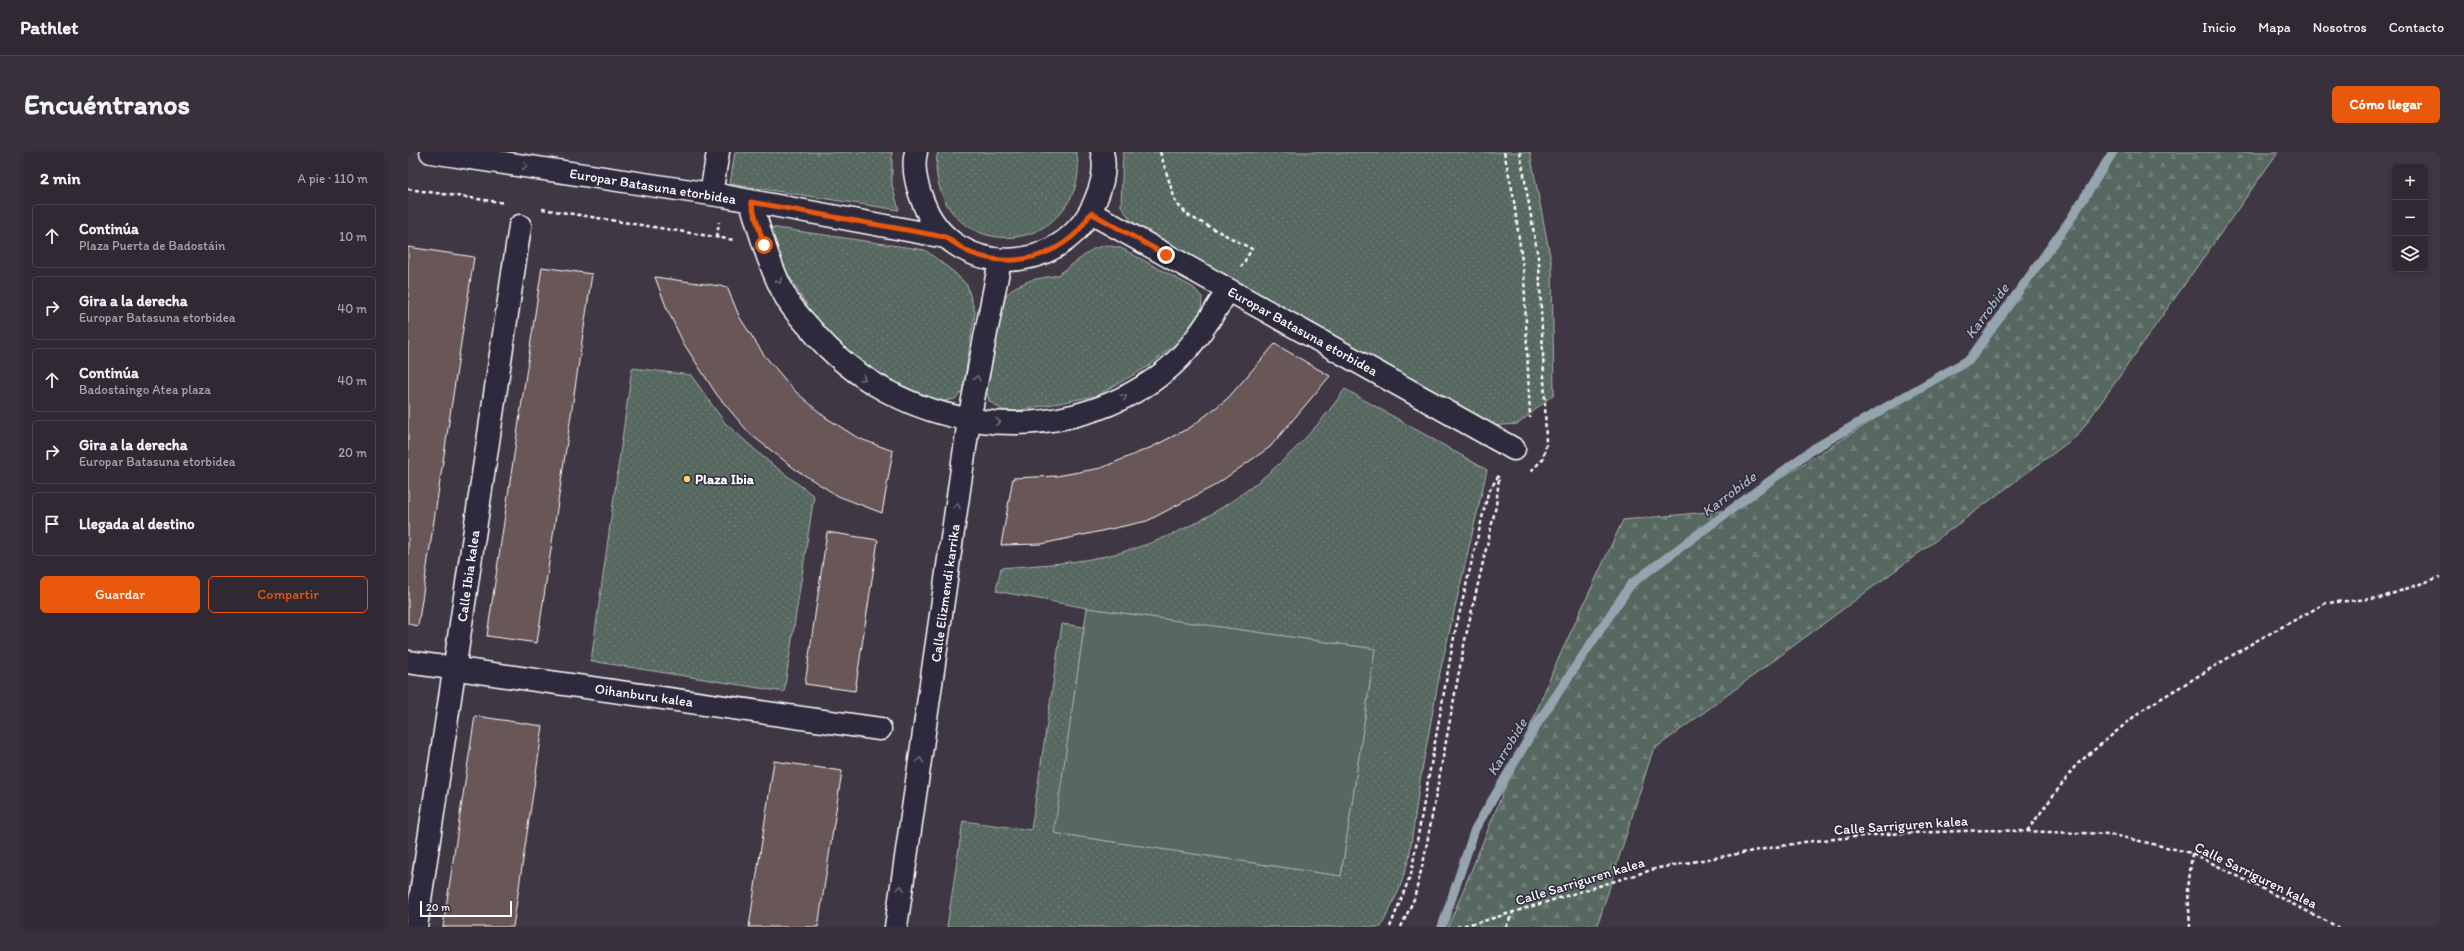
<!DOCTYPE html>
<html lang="es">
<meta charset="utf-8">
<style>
:root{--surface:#302934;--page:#38313c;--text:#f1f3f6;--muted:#a8a6ac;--line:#4b454f;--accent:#ea580c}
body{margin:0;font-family:Itim,sans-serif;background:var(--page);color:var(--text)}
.controls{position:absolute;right:12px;top:12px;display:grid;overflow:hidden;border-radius:6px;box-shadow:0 2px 6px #0003}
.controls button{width:36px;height:36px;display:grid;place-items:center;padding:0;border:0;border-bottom:1px solid var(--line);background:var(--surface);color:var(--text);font:20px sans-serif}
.scale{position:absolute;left:12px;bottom:10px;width:92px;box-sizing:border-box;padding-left:4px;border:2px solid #fff;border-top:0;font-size:11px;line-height:14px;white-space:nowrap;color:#fff;-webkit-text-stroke:3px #2f2a3d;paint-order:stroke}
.stop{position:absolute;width:12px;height:12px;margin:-9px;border:3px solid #ea580c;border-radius:50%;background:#fff}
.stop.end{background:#ea580c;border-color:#fff;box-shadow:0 1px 4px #0008}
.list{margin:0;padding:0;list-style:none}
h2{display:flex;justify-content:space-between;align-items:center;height:52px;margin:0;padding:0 16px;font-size:17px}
h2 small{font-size:13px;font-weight:400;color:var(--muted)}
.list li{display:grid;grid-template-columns:26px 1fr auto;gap:12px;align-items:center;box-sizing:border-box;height:64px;margin:0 8px 8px;padding:0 8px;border:1px solid var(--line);border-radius:6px}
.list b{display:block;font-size:15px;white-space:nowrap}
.list p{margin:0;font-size:13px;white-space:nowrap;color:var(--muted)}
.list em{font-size:13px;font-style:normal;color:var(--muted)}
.actions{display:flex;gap:8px;padding:12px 16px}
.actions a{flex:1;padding:9px 0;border:1px solid var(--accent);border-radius:6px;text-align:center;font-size:14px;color:var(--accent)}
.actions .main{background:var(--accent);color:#fff}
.icon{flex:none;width:22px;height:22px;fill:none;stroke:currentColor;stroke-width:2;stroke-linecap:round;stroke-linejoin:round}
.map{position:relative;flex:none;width:2032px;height:775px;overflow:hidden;border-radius:6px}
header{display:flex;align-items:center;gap:24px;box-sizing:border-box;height:56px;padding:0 20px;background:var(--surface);border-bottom:1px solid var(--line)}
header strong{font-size:19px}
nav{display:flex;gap:22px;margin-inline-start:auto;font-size:14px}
.intro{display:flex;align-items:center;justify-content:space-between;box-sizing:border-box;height:96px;padding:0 24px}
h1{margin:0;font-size:28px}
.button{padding:10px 18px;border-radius:6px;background:var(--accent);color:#fff;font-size:14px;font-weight:700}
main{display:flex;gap:24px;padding:0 24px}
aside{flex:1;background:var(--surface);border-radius:6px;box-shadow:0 2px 6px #0003}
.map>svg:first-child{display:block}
.forest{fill:url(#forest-firs);stroke:#abb4b0}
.park{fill:url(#park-dots);stroke:#abb4b0}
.pitch{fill:#576860;stroke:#abb4b0}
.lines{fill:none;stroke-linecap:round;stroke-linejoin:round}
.stream{stroke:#95a4ae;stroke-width:9}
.building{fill:#695657;stroke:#fff}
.minor-casing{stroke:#fff;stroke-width:25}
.path{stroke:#fff;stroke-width:2.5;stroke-dasharray:4 3;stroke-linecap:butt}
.minor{stroke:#2f2a3d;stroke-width:22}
.oneway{stroke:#6d6a77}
.route{stroke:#ea580c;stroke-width:5}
.poi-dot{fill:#ffd166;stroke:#2f2a3d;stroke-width:1.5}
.labels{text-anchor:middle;stroke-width:3;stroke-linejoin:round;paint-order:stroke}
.street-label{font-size:14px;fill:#fff;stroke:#2f2a3d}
.poi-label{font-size:14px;font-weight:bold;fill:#fff;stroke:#2f2a3d;text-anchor:start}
.water-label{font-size:15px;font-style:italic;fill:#a7b4bc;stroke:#2f2a3d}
</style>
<header>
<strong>Pathlet</strong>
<nav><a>Inicio</a><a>Mapa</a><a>Nosotros</a><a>Contacto</a></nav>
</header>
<div class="intro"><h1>Encuéntranos</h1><a class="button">Cómo llegar</a></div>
<main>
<aside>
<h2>2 min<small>A pie · 110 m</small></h2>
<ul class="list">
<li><svg class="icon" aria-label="ahead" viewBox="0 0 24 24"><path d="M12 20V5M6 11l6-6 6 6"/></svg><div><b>Continúa</b><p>Plaza Puerta de Badostáin</p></div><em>10 m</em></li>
<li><svg class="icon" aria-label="right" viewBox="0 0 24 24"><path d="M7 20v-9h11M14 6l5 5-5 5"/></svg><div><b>Gira a la derecha</b><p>Europar Batasuna etorbidea</p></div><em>40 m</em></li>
<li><svg class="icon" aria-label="ahead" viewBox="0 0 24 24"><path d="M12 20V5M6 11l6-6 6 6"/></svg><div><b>Continúa</b><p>Badostaingo Atea plaza</p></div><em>40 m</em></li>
<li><svg class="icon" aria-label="right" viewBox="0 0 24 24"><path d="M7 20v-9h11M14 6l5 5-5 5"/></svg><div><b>Gira a la derecha</b><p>Europar Batasuna etorbidea</p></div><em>20 m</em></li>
<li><svg class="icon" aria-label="arrive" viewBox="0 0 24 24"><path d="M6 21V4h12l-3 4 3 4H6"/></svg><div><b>Llegada al destino</b></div></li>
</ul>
<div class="actions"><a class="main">Guardar</a><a>Compartir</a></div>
</aside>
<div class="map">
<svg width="2032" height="775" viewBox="0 0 2032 775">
<defs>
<pattern id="forest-firs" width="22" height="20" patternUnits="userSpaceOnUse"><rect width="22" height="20" fill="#576860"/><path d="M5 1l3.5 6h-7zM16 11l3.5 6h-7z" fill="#707f78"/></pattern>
<pattern id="park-dots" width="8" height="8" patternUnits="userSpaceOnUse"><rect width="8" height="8" fill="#576860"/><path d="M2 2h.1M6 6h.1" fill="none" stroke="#707f78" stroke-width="1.8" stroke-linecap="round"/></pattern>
</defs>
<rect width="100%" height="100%" fill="#403745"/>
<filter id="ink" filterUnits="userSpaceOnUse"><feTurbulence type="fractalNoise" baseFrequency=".025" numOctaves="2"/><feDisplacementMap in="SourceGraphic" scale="8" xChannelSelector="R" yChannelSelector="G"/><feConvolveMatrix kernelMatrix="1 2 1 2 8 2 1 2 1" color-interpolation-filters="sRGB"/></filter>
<g filter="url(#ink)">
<polygon class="forest" points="1705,0 1870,0 1670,283 1245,598 1189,775 1040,775 1147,514 1215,368 1322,358 1562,207"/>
<g class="park">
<polygon points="327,0 484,0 484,33 491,58 322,32"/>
<path d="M530 0H668C673 18 669 37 659 52 626 104 546 94 531 33 528 23 527 11 530 0Z"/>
<polygon points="715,0 1122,0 1144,114 1146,242 1110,272 1081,274 724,70 713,54"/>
<polygon points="362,75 517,98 547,121 559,133 567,160 555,238 547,247 532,250 465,222 433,193 401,157 378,119"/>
<polygon points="697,93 713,96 786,136 794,145 793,162 776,185 741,214 688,244 608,259 594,258 581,249 578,237 595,146 607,135 623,128 650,123 685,97"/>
<polygon points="224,216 283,223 317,271 361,310 406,344 376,540 183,509"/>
<path d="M937 237 1079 318 1032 520 1012 629 1001 706 991 738 973 775H539L555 669 623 678 654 472 676 475 647 681 933 724 967 497 679 456 588 439 593 416C627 413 659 412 693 405 792 385 880 319 937 237Z"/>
</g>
<polygon class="pitch" points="679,456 967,497 933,724 646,681"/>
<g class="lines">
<polyline class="stream" points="1034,775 1067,677 1131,569 1223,432 1405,297 1562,207 1662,68 1705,0"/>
</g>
<g class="building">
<polygon points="0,95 66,105 10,474 0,472"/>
<polygon points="134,115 184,122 129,491 79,484"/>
<polygon points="247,125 319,135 332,166 356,203 387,239 417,265 450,286 485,299 474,361 430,344 387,317 342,282 309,243 276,192 259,157"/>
<polygon points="867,192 922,224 862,295 806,334 739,369 634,392 593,393 605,326 649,324 693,316 744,295 783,275 820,246"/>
<polygon points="419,380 470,388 447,539 397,532"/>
<polygon points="67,564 135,574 105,775 35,775"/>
<polygon points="366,609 434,619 410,775 341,775"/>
</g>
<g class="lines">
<defs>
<g id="minor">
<polyline points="23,0 316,44 537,85"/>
<path d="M508 0C504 16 509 35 515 50 545 130 658 125 688 47 694 33 698 15 694 0"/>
<polyline points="305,30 310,0"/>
<path d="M343 50C353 83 362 118 380 149 386 159 395 168 402 176 487 280 647 304 755 221 783 199 802 167 820 138"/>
<polyline points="683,61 1106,297"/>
<polyline points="0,510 472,577"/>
<polyline points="8,775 112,74"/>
<polyline points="488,775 561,268 592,109"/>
</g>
</defs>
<use href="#minor" class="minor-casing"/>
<g class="path">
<polyline points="752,0 768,51 781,64 844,97 833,115"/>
<polyline points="1096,0 1105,42 1116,124 1122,266"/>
<polyline points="1112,0 1131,111 1137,248 1138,293 1135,307 1123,319"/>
<polyline points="0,37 97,51"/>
<polyline points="134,57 326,88"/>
<polyline points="309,85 311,70"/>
<polyline points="1619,679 1668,613 1734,558 1848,489 1918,451 1972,446 2032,425"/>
<polyline points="982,775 1003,722 1047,480 1080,341 1091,323"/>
<polyline points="993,775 1006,747 1016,707 1057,488 1088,354 1091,326"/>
<polyline points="1049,775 1079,768 1250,716 1396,690 1476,682 1582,678 1701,682 1784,701 1930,775"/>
<polyline points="1098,775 1105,760"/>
<polyline points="1782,775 1780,738 1784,701"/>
</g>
<use href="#minor" class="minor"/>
</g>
<defs><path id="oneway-chevron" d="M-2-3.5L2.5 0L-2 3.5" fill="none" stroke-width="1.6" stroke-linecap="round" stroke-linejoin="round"/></defs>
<g class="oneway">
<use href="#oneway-chevron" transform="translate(117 14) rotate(8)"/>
<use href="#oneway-chevron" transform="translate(371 129) rotate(65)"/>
<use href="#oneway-chevron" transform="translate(455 226) rotate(33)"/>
<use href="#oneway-chevron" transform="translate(569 226) rotate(-79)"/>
<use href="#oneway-chevron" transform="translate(716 245) rotate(-32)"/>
<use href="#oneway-chevron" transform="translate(590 270) rotate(3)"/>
<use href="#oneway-chevron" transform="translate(549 354) rotate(-82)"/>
<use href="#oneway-chevron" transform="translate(512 608) rotate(-81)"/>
<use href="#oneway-chevron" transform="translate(493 736) rotate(-82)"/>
</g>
</g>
<g class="lines" filter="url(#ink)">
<path class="route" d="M356 93 343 50 537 85C546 90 554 97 563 101 598 115 638 108 666 83 673 77 678 68 683 61L758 103"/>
</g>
<circle class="poi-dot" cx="279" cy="327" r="4"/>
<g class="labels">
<g class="street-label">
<text transform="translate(245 34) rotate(9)" y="5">Europar Batasuna etorbidea</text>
<text transform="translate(895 179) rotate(29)" y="5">Europar Batasuna etorbidea</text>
<text transform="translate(60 424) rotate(-82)" y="5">Calle Ibia kalea</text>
<text transform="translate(537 441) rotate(-82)" y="5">Calle Elizmendi karrika</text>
<text transform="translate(236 543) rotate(8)" y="5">Oihanburu kalea</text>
<text transform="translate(1493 673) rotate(-4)" y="5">Calle Sarriguren kalea</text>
<text transform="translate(1848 723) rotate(26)" y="5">Calle Sarriguren kalea</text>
<text transform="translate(1172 729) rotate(-17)" y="5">Calle Sarriguren kalea</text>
</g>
<g class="poi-label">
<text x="287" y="332">Plaza Ibia</text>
</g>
<g class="water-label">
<text transform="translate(1579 159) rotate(-54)" y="5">Karrobide</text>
<text transform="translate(1321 342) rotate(-37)" y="5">Karrobide</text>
<text transform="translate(1099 595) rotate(-59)" y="5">Karrobide</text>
</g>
</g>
</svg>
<div class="controls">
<button>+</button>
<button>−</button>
<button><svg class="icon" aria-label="layers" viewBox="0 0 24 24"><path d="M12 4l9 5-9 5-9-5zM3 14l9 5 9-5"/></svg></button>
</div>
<div class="scale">20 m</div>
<div class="stop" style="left:356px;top:93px"></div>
<div class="stop end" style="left:758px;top:103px"></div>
</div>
</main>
